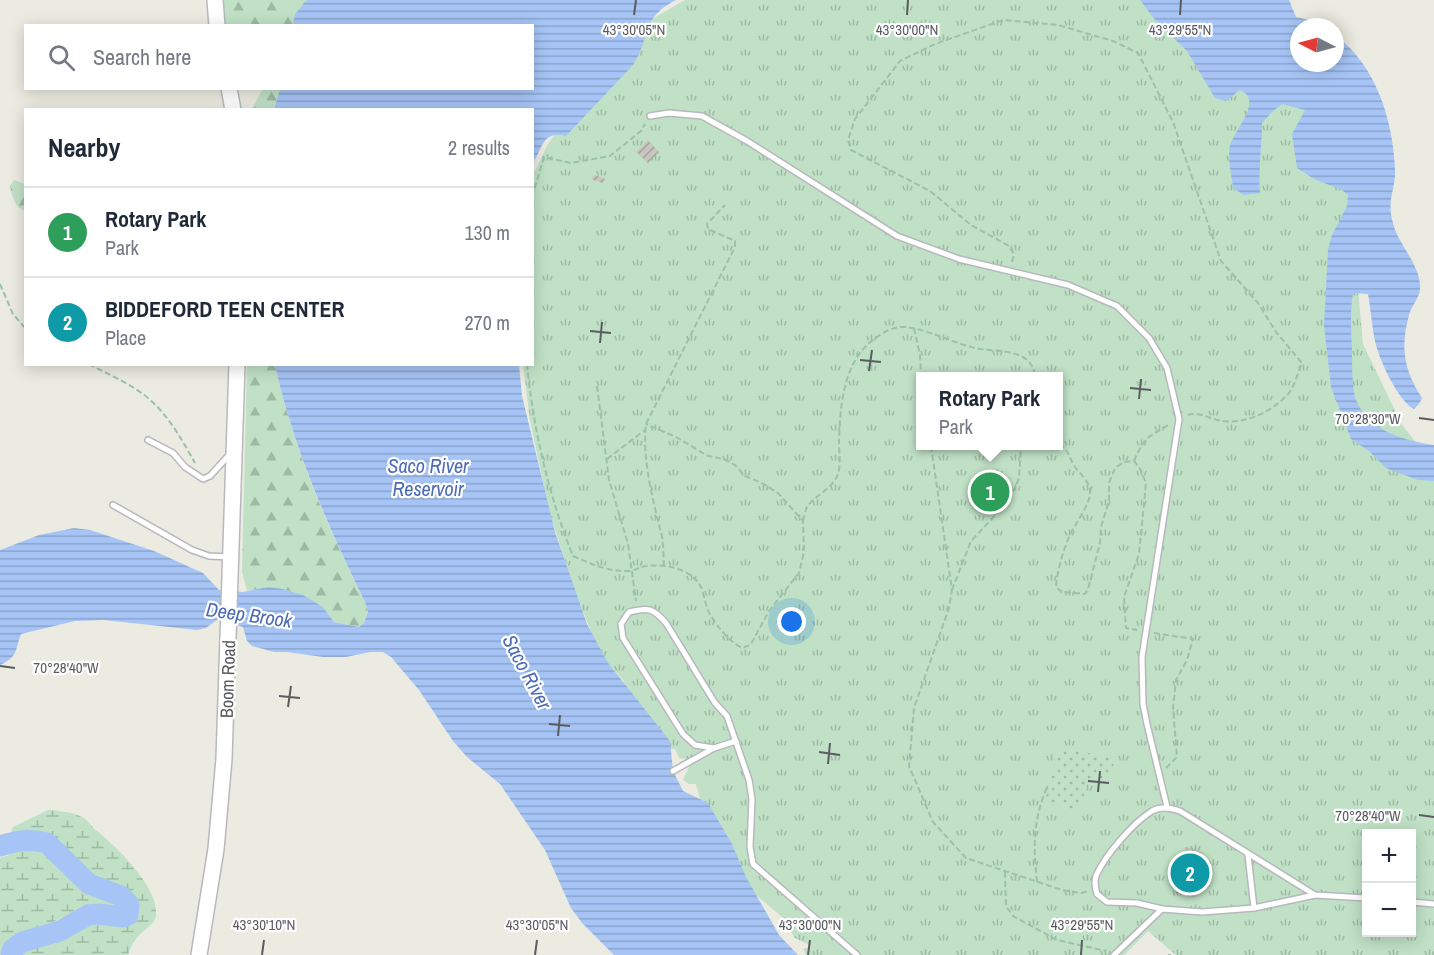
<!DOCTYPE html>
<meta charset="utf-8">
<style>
:root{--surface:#fff;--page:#f6f6f7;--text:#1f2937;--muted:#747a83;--line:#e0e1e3;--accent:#ea580c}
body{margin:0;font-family:"Archivo Narrow",sans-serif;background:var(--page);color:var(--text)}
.controls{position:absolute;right:18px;bottom:18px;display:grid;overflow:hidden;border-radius:0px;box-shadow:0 3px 15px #0003}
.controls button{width:54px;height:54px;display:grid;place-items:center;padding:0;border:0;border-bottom:2px solid var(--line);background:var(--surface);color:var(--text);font:30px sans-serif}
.compass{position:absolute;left:1290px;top:18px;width:54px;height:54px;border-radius:50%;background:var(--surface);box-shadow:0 3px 15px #0003;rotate:276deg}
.you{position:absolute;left:792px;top:622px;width:21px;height:21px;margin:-15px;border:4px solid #fff;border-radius:50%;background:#1a73e8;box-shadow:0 0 0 9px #1a73e833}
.badge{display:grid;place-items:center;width:39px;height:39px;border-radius:50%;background:var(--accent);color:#fff;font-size:20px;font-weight:700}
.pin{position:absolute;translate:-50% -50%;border:3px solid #fff;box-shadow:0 2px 6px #0006}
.popup{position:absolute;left:916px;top:372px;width:147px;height:78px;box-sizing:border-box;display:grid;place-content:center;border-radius:0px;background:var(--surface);filter:drop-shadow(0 2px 4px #0005);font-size:20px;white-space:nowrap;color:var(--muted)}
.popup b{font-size:22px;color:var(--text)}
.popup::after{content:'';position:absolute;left:50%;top:100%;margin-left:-12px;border:12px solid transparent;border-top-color:var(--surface)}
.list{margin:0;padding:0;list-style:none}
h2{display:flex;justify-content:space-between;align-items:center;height:78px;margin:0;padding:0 24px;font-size:26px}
h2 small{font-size:20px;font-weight:400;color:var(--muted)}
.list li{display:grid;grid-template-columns:39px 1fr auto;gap:18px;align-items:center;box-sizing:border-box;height:90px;padding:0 24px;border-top:2px solid var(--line)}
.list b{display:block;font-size:22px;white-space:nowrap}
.list p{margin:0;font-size:20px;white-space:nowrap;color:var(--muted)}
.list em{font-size:20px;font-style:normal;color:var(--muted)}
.icon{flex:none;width:33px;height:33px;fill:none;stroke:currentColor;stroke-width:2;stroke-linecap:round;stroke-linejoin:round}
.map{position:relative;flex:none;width:1434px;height:955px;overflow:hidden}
.search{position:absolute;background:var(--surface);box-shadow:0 3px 15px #0003;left:24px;top:24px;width:510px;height:66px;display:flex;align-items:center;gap:15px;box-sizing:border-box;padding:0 21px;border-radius:0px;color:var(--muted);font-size:22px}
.panel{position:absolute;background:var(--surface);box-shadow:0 3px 15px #0003;left:24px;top:108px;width:510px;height:258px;border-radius:0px}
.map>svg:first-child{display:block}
.forest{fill:url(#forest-firs)}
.wetland{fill:url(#wetland-marsh)}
.park{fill:url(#park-tufts);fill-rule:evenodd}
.garden{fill:url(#garden-dots)}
.water{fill:url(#water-rules)}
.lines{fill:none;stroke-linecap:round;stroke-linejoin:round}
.river{stroke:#a6c5f6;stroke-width:21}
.building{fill:url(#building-hatch)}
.lane-casing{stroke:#b7b8bd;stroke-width:8}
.secondary-casing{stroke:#b7b9bf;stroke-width:18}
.path{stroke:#9ac1ac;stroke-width:2;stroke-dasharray:6 3;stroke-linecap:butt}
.lane{stroke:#fff;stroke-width:5}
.secondary{stroke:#fff;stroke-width:15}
.ticks{fill:none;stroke:#5a5c61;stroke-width:2}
.labels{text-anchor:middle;stroke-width:4.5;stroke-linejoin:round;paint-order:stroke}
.street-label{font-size:18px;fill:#5a5c61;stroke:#fff}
.water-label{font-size:20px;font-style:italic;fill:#4c6cb7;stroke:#fff}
.ticks-label{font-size:15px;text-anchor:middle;fill:#5a5c61;stroke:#fff;stroke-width:4.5;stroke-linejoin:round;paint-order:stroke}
</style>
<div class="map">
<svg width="1434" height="955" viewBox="0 0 1434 955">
<defs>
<pattern id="forest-firs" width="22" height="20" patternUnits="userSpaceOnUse" patternTransform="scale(1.5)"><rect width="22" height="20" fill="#c0e1c6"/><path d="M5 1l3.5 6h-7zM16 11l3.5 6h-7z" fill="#9fbaa4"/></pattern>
<pattern id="wetland-marsh" width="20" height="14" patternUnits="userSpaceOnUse" patternTransform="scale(1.5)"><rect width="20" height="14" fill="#c0e1c6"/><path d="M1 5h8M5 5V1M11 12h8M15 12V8" fill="none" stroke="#9fbaa4"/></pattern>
<pattern id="park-tufts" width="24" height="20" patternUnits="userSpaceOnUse" patternTransform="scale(1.5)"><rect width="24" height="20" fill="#c0e1c6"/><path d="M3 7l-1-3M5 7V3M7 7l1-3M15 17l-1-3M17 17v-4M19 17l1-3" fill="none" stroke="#9fbaa4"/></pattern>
<pattern id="garden-dots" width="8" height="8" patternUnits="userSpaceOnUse" patternTransform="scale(1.5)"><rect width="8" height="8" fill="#c0e1c6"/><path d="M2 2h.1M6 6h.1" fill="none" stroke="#9fbaa4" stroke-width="1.8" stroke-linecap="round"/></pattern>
<pattern id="water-rules" width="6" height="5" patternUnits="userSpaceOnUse" patternTransform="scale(1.5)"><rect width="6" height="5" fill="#a6c5f6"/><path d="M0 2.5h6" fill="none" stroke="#8aa3cb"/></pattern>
<pattern id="building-hatch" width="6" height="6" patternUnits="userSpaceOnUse" patternTransform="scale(1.5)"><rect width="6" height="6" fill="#c7c5be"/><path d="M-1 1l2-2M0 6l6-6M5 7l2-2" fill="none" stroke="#a5a39e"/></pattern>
</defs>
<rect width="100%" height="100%" fill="#ebebe1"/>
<g class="forest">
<polygon points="223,0 307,0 295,14 293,26 225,25"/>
<polygon points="263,89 280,89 274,109 251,110"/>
<path d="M14 180 25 184V211C15 208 12 196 10 186Z"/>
<path d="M247 365H275C293 447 327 527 365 602L368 612 364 623 359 627 334 622 323 607 268 587 247 591 242 572Z"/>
</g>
<g class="wetland">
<path d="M48 810C61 811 73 812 84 818 89 821 92 828 97 831 117 847 159 888 156 915 156 924 141 931 136 939 132 944 130 949 128 955H19C30 942 44 947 58 940 68 935 79 924 91 922 107 920 116 931 133 925L138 914 139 905C132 887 112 889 97 880 78 869 68 848 48 837 38 832 23 833 11 833L13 827Z"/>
<polygon points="20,847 35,848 48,857 83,891 115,902 118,908 86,906 49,924 25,932 18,932 7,941 2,955 0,955 0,858 9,855"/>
</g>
<path class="park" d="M685 0H1222L1345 144 1363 344 1402 425 1434 465V955H1176L1148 931 1124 955H806L803 949 812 946 795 938 781 916 749 889 701 802 696 784H689L683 780 689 767 685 759 679 758 675 749H670L637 712 623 680 608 664 593 636 574 589 549 510 530 420 523 365 532 364 533 175 548 144 566 118 645 36 652 19ZM921 376H1059V446H921ZM1366 834H1412V932H1366Z"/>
<polygon class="garden" points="1055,748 1115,757 1111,778 1103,781 1089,779 1079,812 1045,801 1054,768"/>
<g class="water">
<path d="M307 0H676C640 18 651 38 633 65L566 136C543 130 543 147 533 163L532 110 274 109 280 89 532 88V26L293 25 295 14Z"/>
<path d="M1140 0H1289L1296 17 1318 22 1325 27H1299V63H1335V35C1376 65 1393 120 1395 169 1396 190 1386 199 1393 223 1398 245 1422 266 1420 290 1419 298 1411 307 1409 315 1400 348 1404 370 1422 398L1419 404 1414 409C1399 402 1380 361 1376 345 1372 329 1371 311 1368 294L1353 293C1350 311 1351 330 1352 349 1352 361 1352 390 1356 400 1368 431 1406 441 1434 445V481L1418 480 1386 468 1369 451 1351 439 1331 387 1324 325 1328 250 1332 235 1347 206 1348 195 1342 190 1314 179 1297 168 1292 134 1305 110 1282 104 1273 111 1262 123C1262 147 1258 169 1260 193L1244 195 1233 188C1232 176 1227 158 1230 146 1234 130 1264 100 1240 90L1226 101 1215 98 1187 51 1155 20Z"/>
<path d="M275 365H519L522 396 555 532 587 624 608 663 670 741 673 771 683 791 708 803 732 844 746 877 779 935 798 955H614L582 923 571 908 545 850 500 784 467 757 453 741 419 690 391 657 383 652H370L346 657H323L287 652H274L252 646 247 641 243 627 218 619 206 628 197 630 104 620 75 621 21 634C15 650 18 657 0 665V550L39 535 74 528 90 530 154 551 203 573 219 590 243 592 268 587 283 589 303 595 323 607 334 622 359 627 364 623 368 612 365 602C328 527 293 447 275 365Z"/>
</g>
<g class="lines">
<path class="river" d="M0 846C16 841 30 838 47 843L89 884 121 896 129 905 128 915 124 917 98 914 88 915 60 931 22 942 12 950 11 955"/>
</g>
<g class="building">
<polygon points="648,140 659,152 648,163 636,152"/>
<polygon points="595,175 605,179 603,183 593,180 592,177"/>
<polygon points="1186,847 1204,853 1195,897 1175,893"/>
</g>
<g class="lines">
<defs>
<g id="lane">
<polyline points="650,116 669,113 702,116 747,141 897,236 959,259 1068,285 1117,306 1149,338 1167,368 1179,419 1142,657 1143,704 1147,724 1167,807"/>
<polyline points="148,440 173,453 185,467 203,479 210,476 230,454"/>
<polyline points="113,505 192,550 209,556 230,557"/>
<path d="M714 748 695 745 683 734 623 638 621 624 629 612C648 607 653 608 666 623L715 703 727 716 749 780 752 799 750 847 753 864 857 955"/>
<polyline points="673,771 714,748 736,741"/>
<polyline points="1248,855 1254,908"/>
<path d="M1315 895 1180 811C1171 808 1161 806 1152 811 1133 823 1105 855 1096 876 1094 883 1095 888 1097 894L1107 902 1137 903 1162 909 1202 912 1254 908 1315 895 1366 898"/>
<polyline points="1412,902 1434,904"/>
<polyline points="1114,955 1162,909"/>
</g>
<g id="secondary">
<polyline points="215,0 217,26"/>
<polyline points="229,88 233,110"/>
<polyline points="199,955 216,849 224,759 237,364"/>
</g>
</defs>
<use href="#lane" class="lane-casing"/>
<use href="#secondary" class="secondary-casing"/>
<g class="path">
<polyline points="532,197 544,157 571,163 610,156 641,131 645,124"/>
<path d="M1012 262 1014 254 1009 246 971 225 930 191 851 150 848 140 855 119 900 61 935 44 1003 20 1058 25 1113 41 1138 53 1173 122 1221 261 1258 303 1276 332 1302 363C1298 372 1295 385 1289 393 1272 412 1247 424 1222 421 1209 419 1198 410 1185 416"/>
<polyline points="0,284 13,314 26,329"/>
<polyline points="914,328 920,355 921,376"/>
<path d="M89 364C109 375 132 384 149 399 169 416 182 440 195 463"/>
<path d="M527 364C533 428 549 497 573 556 592 564 608 572 630 571 636 570 641 566 647 566 660 564 677 567 687 573 708 585 701 600 711 616 717 626 731 644 743 648L751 644 769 611 799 573 804 552 803 521 778 493 762 483 745 476 735 465 724 459 708 456 676 437 646 424"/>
<polyline points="597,386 609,480 628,544 636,601"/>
<path d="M1059 444C1070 452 1068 456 1075 467 1080 474 1089 481 1090 490 1092 503 1074 525 1069 537 1063 552 1057 571 1056 587L1062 592 1085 594 1088 589 1100 543 1101 527 1109 501V483L1115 468 1124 462 1134 461 1139 467 1146 483 1139 554 1124 597 1126 628 1137 630"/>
<polyline points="931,446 952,590 949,608 914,708 909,766 933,822 966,858 1062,890 1081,893 1089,891"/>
<polyline points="607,459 645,430"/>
<path d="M1134 461C1145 436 1147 438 1170 424"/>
<path d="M803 521C804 517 805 511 807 507 815 495 833 489 838 474 841 465 839 451 839 442 840 407 843 359 876 338 883 332 895 326 905 327 931 330 954 344 980 349 1000 352 1032 349 1035 376"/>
<path d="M664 566C663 554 664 540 660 529 652 496 642 457 646 424L735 247V241L708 229 707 224 725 205"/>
<polyline points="952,590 971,541 1003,507 1015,488 1019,478 1021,446"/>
<polyline points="1154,633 1193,639 1187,660 1176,680 1173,708 1177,757 1165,769"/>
<polyline points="1005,872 1006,906 1013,916 1057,940 1106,951"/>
<path d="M1037 882C1033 845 1033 821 1047 787"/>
<polyline points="1168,955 1171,955"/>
</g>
<use href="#lane" class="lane"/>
<use href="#secondary" class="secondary"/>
</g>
<path class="ticks" d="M634 15 636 0M907 15 908 0M1180 15 1181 0M590 331 611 333M600 343 602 322M860 360 881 362M869 371 872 350M1130 388 1151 390M1139 399 1141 379M1419 418 1434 420M0 666 15 668M279 696 300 698M288 707 291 686M549 724 570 726M558 736 560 715M819 752 840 755M828 764 830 743M1088 781 1109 783M1098 792 1100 771M1419 815 1434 817M262 955 264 940M535 955 537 940M808 955 810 940M1081 955 1082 940"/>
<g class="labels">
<g class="street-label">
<text transform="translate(228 679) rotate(-88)" y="6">Boom Road</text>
</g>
<g class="water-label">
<text x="428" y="473">Saco River<tspan x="428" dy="23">Reservoir</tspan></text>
<text transform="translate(249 615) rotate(8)" y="7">Deep Brook</text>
<text transform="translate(527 672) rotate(62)" y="7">Saco River</text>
</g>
</g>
<g class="ticks-label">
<text x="634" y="35">43°30'05"N</text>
<text x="907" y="35">43°30'00"N</text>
<text x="1180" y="35">43°29'55"N</text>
<text x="1368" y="424">70°28'30"W</text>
<text x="66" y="673">70°28'40"W</text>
<text x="1368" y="821">70°28'40"W</text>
<text x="264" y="930">43°30'10"N</text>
<text x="537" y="930">43°30'05"N</text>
<text x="810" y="930">43°30'00"N</text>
<text x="1082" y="930">43°29'55"N</text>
</g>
</svg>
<div class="controls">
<button>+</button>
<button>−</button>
</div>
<svg class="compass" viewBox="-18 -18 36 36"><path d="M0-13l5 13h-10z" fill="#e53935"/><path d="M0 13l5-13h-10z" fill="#747a83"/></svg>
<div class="you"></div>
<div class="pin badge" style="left:990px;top:492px;background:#2e9e5b">1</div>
<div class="popup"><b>Rotary Park</b>Park</div>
<div class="pin badge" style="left:1190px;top:873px;background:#0f9aa8">2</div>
<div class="search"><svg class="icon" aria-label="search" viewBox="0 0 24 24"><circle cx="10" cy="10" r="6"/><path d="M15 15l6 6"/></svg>Search here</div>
<section class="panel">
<h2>Nearby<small>2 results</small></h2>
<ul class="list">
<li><span class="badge" style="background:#2e9e5b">1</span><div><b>Rotary Park</b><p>Park</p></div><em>130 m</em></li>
<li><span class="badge" style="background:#0f9aa8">2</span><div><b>BIDDEFORD TEEN CENTER</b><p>Place</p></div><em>270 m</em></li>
</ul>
</section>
</div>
